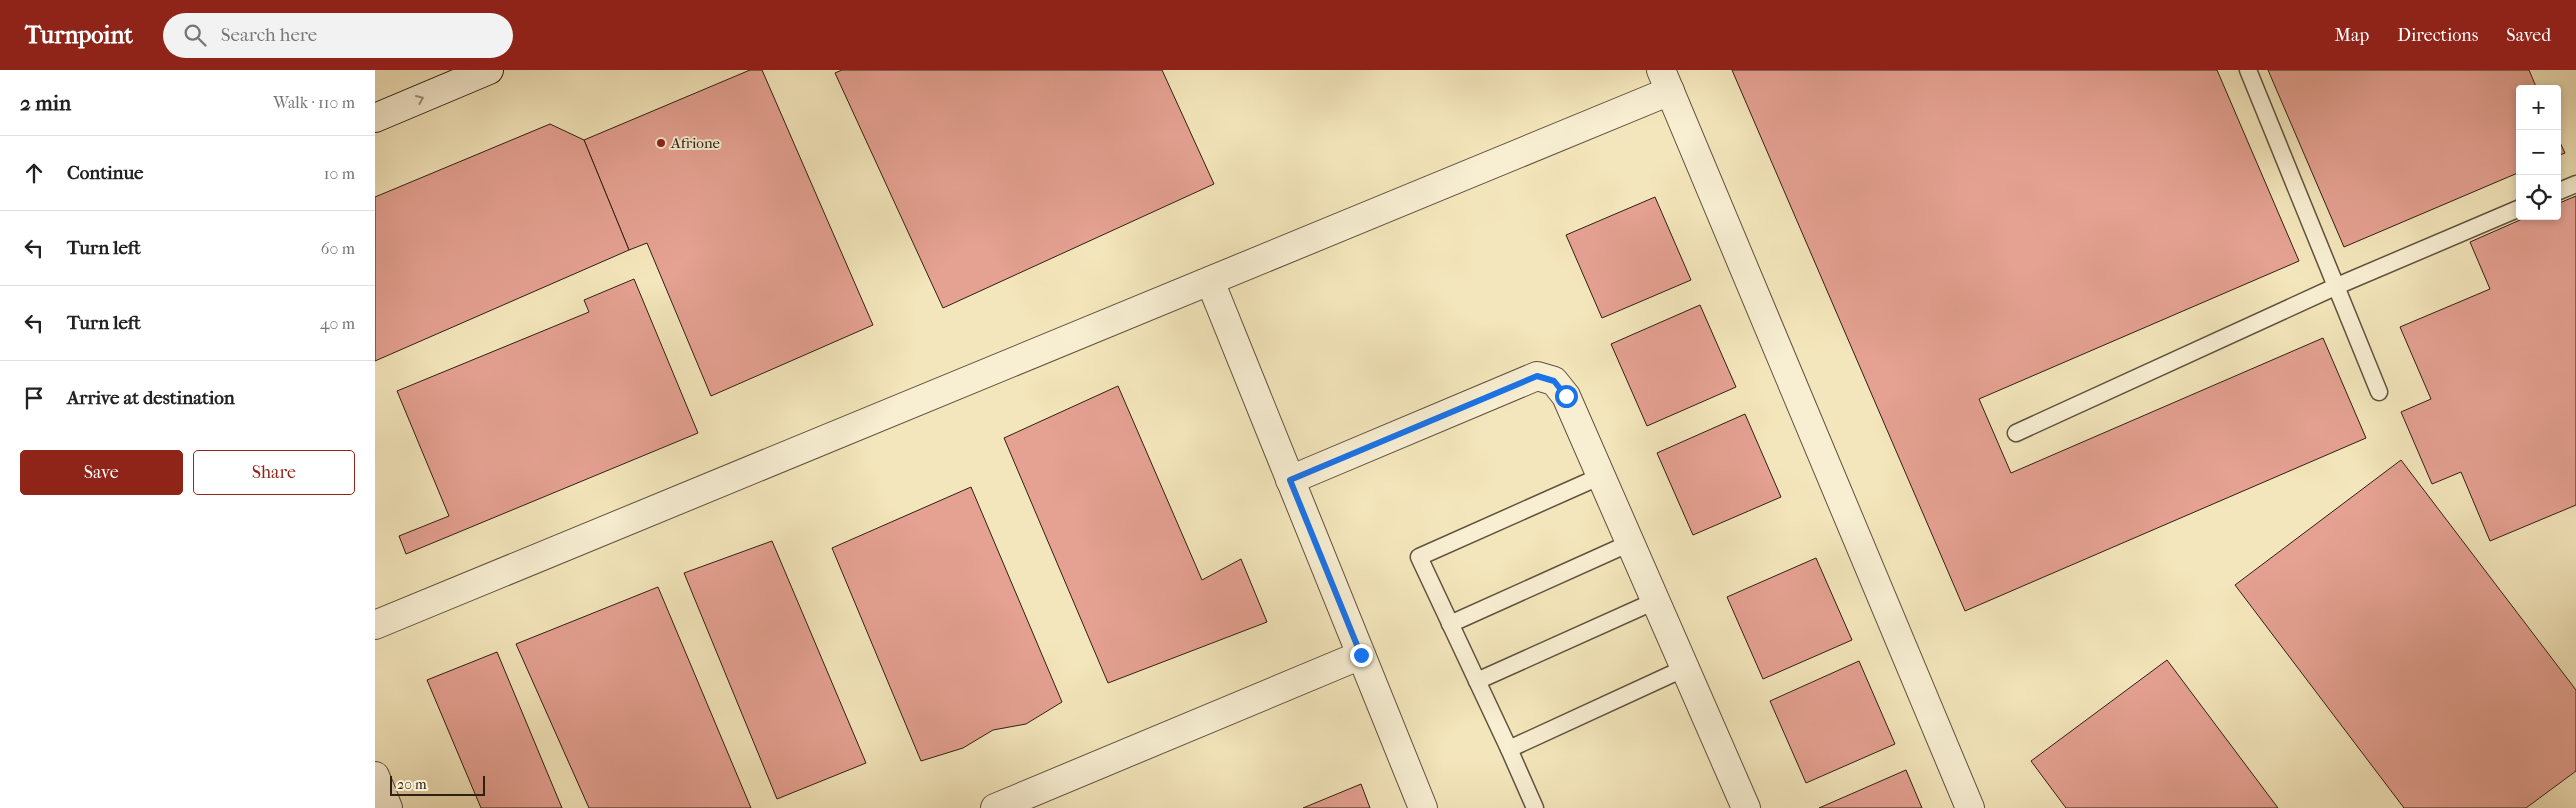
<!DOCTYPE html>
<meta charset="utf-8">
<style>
:root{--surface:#fff;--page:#f2f2f2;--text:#222;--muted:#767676;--line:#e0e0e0;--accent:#8f2418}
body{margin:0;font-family:"IM FELL French Canon",serif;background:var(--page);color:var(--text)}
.controls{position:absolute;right:15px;top:15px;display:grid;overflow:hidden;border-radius:5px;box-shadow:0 2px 8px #0003}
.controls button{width:45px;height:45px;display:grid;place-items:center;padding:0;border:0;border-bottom:1px solid var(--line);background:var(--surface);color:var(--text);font:25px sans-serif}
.scale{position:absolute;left:15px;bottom:12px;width:95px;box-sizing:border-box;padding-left:5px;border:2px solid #2f2011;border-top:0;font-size:14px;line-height:18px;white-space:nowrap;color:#2f2011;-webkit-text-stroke:4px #f8efd3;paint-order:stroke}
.stop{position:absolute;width:15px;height:15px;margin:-11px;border:4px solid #1a73e8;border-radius:50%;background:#fff}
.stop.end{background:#1a73e8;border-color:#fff;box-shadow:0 1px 5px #0008}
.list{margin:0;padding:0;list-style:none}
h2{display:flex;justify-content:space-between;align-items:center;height:65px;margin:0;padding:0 20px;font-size:21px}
h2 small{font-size:16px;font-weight:400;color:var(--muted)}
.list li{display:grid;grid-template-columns:32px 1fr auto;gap:15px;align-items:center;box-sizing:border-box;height:75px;padding:0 20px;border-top:1px solid var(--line)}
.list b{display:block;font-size:19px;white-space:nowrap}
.list em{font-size:16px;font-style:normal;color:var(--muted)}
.actions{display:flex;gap:10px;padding:15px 20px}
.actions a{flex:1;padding:11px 0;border:1px solid var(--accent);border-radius:5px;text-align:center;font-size:18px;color:var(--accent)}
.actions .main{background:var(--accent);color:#fff}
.icon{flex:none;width:28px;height:28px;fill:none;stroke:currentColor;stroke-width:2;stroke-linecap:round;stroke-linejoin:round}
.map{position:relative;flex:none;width:2201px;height:738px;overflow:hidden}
header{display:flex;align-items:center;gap:30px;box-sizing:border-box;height:70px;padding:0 25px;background:var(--accent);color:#fff}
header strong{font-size:24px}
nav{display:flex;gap:28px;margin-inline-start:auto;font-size:18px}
.search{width:350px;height:45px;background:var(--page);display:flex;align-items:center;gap:12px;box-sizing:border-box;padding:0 18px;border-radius:28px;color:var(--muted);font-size:19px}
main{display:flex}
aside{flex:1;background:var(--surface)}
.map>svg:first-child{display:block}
.building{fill:#e5a192;stroke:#2f2011}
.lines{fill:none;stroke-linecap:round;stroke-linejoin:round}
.service-casing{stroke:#60523c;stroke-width:19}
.minor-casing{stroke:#60523c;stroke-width:30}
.secondary-casing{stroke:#2f2011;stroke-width:30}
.service{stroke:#f8efd3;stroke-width:16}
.minor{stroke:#f8efd3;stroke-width:28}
.secondary{stroke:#f8efd3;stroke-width:28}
.oneway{stroke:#9e927c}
.route{stroke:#1a73e8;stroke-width:6}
.poi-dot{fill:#8f2418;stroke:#f8efd3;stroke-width:2}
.labels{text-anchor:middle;stroke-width:4;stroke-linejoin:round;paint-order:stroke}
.poi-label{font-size:15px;fill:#2f2011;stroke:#f8efd3;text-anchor:start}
</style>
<header>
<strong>Turnpoint</strong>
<div class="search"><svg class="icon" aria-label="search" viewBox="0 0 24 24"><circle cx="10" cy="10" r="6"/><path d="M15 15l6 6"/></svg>Search here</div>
<nav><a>Map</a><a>Directions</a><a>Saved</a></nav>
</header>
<main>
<aside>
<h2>2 min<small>Walk · 110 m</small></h2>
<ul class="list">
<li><svg class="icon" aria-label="ahead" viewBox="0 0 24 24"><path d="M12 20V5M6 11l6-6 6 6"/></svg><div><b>Continue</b></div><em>10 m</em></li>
<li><svg class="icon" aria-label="left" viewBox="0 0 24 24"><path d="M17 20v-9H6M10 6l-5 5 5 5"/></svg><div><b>Turn left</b></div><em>60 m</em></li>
<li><svg class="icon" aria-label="left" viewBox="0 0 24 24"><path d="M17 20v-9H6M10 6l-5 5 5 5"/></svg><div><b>Turn left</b></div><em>40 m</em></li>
<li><svg class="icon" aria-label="arrive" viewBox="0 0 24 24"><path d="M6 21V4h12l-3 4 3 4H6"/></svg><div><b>Arrive at destination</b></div></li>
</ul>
<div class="actions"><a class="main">Save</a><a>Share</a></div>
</aside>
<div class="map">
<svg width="2201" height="738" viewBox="0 0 2201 738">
<rect width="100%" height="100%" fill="#f4e6bc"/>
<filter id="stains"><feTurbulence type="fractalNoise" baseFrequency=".004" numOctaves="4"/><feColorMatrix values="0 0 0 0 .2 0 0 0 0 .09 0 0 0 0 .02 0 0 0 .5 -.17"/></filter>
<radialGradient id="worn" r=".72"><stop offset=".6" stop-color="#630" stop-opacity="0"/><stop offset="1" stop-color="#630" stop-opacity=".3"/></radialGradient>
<g class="building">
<polygon points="375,0 387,0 498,255 336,326 272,173 254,180 209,70"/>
<polygon points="467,0 787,0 839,114 568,238 460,3"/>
<polygon points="1357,0 1842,0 1924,191 1604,329 1636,403 1948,268 1991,368 1590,541"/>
<polygon points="1893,0 2154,0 2162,19 2145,19 2145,102 1969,177"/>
<polygon points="175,54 209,70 254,180 0,291 0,127"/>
<polygon points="2182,66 2190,83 2182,86"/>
<polygon points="2201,126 2201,435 2115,471 2086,402 2057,414 2026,342 2056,329 2025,257 2115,219 2095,172 2154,146 2182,146 2182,134"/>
<polygon points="1280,127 1316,210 1227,248 1191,165"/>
<polygon points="259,209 323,363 31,484 24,466 74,446 22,321 214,242 209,230"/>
<polygon points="1325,235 1361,317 1272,356 1236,274"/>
<polygon points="743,316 827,510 866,489 892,552 733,613 629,368"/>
<polygon points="1370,344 1406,427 1318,465 1282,383"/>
<polygon points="2026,390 2201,620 2201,701 2151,738 2029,738 1860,515"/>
<polygon points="596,417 687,632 651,654 618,660 588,678 546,691 457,478"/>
<polygon points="397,471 491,693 402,729 309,503"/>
<polygon points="1441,488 1477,570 1388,609 1352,527"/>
<polygon points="283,517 376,738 214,738 141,574"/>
<polygon points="122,582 187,738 106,738 52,610"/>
<polygon points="1792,590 1903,738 1691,738 1656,691"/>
<polygon points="1484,591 1520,674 1431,713 1395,631"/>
<polygon points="1531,700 1547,738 1444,738"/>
<polygon points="986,714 995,738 928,738"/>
</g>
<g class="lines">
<defs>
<g id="service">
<polyline points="1873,0 2004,322"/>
<polyline points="2182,122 2201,114"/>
<polyline points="1641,363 1962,216 2145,138"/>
<polyline points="1075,554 1255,473"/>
<polyline points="1102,611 1280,531"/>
<polyline points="1134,679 1044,487 1226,406"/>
<polyline points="1160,738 1134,679 1310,598"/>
</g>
<g id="minor">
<polyline points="1286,0 1595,738"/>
<polyline points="835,211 1048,738"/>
<polyline points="915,410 1162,306 1179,311 1191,326 1371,738"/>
<polyline points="0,555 1295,21"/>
<polyline points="0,706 13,738"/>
<polyline points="620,738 986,585"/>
</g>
<polyline id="secondary" points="0,48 114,0"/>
</defs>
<use href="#service" class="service-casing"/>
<use href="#minor" class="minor-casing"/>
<use href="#secondary" class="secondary-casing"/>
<use href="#service" class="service"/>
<use href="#minor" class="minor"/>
<use href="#secondary" class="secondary"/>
</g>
<defs><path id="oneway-chevron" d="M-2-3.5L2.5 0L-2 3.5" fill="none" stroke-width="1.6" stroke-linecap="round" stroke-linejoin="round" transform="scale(1.25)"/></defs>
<use class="oneway" href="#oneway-chevron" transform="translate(45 29) rotate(-23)"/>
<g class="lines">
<polyline class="route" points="986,585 915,410 1162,306 1179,311 1191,326"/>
</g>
<circle class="poi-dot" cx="286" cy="73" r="5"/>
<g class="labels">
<g class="poi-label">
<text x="296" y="78">Afrione</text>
</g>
</g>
<rect width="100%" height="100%" filter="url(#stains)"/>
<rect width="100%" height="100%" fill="url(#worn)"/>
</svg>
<div class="controls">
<button>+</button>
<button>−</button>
<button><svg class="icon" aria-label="locate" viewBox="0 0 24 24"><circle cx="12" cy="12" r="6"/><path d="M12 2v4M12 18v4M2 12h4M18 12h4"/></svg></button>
</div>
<div class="scale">20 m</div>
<div class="stop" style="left:1191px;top:326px"></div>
<div class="stop end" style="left:986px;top:585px"></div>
</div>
</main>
